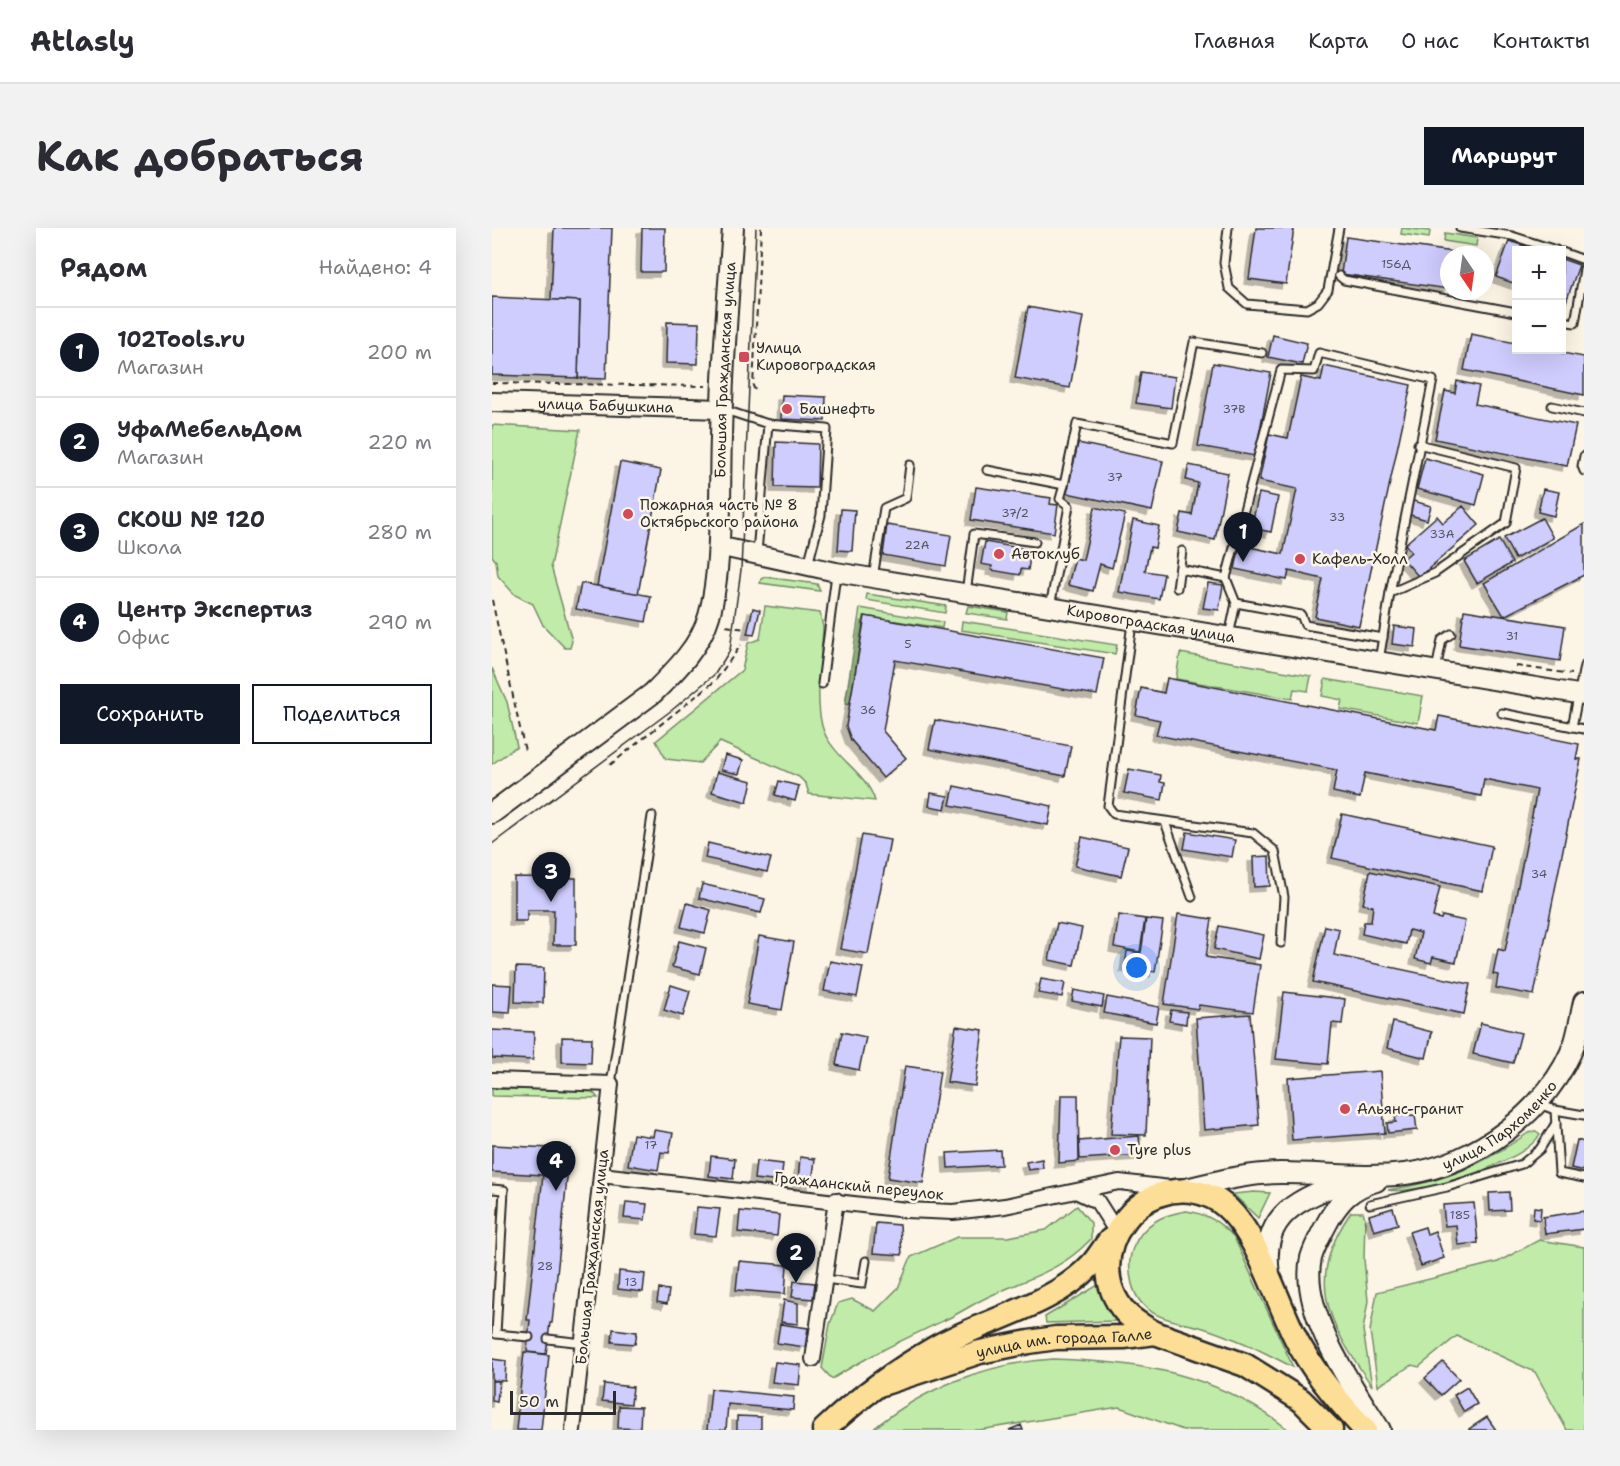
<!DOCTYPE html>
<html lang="ru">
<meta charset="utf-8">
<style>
:root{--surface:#fff;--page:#f2f2f3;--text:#2b2b33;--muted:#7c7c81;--line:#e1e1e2;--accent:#111827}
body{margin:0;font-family:"Shantell Sans",sans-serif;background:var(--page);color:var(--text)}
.controls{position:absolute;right:18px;top:18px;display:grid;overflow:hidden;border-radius:0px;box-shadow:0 6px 24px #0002}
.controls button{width:54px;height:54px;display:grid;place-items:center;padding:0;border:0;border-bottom:2px solid var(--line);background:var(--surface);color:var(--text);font:30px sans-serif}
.compass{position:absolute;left:948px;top:18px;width:54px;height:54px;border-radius:50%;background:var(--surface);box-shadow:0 6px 24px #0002;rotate:167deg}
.scale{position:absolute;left:18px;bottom:15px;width:106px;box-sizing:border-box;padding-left:6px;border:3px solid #2b2b2b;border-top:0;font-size:16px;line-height:21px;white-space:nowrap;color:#2b2b2b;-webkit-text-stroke:4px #fcf5e5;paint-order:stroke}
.you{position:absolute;left:645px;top:740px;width:21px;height:21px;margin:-15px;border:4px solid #fff;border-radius:50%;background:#1a73e8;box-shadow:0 0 0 9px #1a73e833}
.badge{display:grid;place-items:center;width:39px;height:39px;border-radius:50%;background:var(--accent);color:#fff;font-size:20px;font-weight:700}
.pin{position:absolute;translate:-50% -50px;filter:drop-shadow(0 2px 3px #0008)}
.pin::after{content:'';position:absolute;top:32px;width:21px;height:18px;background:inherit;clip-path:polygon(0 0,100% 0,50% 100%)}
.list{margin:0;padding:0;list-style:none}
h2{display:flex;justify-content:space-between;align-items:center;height:78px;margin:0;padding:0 24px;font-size:26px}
h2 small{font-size:20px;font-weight:400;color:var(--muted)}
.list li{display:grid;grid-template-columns:39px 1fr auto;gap:18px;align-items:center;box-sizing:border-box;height:90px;padding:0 24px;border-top:2px solid var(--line)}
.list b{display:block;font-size:22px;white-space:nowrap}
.list p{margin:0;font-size:20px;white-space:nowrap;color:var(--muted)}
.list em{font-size:20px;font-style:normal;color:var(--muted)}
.actions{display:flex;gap:12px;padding:18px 24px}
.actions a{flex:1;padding:14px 0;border:2px solid var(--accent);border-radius:0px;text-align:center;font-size:21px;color:var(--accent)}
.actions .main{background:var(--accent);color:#fff}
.map{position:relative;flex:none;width:1092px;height:1202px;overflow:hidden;border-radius:0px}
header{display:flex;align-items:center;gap:36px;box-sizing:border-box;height:84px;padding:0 30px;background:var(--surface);border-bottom:2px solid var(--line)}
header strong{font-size:28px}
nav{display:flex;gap:33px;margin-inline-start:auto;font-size:21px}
.intro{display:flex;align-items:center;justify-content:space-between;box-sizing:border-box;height:144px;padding:0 36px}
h1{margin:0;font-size:42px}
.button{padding:15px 27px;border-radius:0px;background:var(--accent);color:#fff;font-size:21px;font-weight:700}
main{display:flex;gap:36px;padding:0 36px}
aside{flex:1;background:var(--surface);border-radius:0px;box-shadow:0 6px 24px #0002}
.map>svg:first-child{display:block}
.green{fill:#c0eba8;stroke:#768b6a;stroke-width:1.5}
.building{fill:#cfccfe;stroke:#2b2b2b;stroke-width:1.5;filter:url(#shadow)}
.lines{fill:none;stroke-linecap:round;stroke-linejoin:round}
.service-casing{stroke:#2b2b2b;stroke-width:11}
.minor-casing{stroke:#2b2b2b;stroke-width:18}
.tertiary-casing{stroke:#2b2b2b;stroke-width:22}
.secondary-casing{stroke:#2b2b2b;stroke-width:24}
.primary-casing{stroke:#2b2b2b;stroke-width:27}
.path{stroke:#2b2b2b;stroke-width:2;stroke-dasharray:6 4.5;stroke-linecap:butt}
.service{stroke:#fcf5e5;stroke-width:7}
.minor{stroke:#fcf5e5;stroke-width:14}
.tertiary{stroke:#fcf5e5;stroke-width:18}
.secondary{stroke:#fcf5e5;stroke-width:20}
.primary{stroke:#fcde96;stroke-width:22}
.tram{stroke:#2b2b2b;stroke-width:1.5}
.poi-dot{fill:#d1495b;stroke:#fcf5e5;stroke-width:2}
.labels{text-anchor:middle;stroke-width:5;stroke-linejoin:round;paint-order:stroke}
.number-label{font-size:12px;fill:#545360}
.poi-label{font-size:15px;fill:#2b2b2b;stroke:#fcf5e5;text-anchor:start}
.street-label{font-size:15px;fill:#2b2b2b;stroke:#fcf5e5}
</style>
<header>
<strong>Atlasly</strong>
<nav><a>Главная</a><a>Карта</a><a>О нас</a><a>Контакты</a></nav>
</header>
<div class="intro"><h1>Как добраться</h1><a class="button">Маршрут</a></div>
<main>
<aside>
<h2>Рядом<small>Найдено: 4</small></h2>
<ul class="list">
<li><span class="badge">1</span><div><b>102Tools.ru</b><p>Магазин</p></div><em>200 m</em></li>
<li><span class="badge">2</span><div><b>УфаМебельДом</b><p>Магазин</p></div><em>220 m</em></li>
<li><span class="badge">3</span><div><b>СКОШ № 120</b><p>Школа</p></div><em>280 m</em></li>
<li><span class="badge">4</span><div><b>Центр Экспертиз</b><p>Офис</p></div><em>290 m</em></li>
</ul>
<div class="actions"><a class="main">Сохранить</a><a>Поделиться</a></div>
</aside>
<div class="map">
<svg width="1092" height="1202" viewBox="0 0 1092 1202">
<defs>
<filter id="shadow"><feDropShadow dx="-5" dy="5" stdDeviation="0" flood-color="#0004"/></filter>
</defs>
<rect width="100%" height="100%" fill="#fcf5e5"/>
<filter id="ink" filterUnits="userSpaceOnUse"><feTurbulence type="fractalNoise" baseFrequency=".0167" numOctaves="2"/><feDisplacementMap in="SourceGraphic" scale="12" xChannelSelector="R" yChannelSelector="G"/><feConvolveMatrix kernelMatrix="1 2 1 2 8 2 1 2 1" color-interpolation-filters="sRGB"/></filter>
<g filter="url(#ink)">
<g class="green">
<polygon points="910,0 938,3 937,10 909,6"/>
<polygon points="953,5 985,10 984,18 952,13"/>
<polygon points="0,197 88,202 59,338 80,413 78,420 73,420 51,397 41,376 23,367 6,348 4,333 0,328"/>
<polygon points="273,349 325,356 328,363 268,355 269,351"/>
<polygon points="375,366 454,378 453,385 374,372"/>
<path d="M273 378 328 385 331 399C330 428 320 485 335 510 348 534 375 546 383 573L317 566 314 556 307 549 228 514 208 535 174 531 164 513 250 442 256 415 268 411Z"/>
<polygon points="476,378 516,384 515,391 474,385"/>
<polygon points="368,380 451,394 450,400 372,388 358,477 353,476"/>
<polygon points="470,393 625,417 623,426 469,402"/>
<polygon points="688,425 819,448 816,463 802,461 800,471 684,451"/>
<polygon points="0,440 15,474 25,518 0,536"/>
<polygon points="833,451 931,468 926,495 848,481 850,472 830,468"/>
<polygon points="0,861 99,862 106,870 0,868"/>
<path d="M1044 903 1048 906C1034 935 927 967 896 962 955 953 988 938 1036 905Z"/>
<polygon points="762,964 778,965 766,990 741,966"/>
<path d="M585 978 599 995V1011C569 1043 537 1050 500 1067 486 1073 473 1082 459 1089 417 1109 379 1126 340 1151L330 1140 338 1096 346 1075 360 1071 383 1083 406 1060 419 1029 465 1009H516L554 1002Z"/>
<path d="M694 983C715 986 727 993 742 1009L801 1139C780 1129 760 1117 739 1110 729 1106 718 1102 708 1099 679 1092 649 1090 640 1056 637 1044 636 1032 641 1020 651 996 669 987 694 983Z"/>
<path d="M859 984H871L873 990 872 1031 876 1073 871 1102 880 1158C837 1096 811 1054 859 984Z"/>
<polygon points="1047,1012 1092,1019 1092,1202 1075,1202 1043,1144 965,1108 927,1139 920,1137 886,1158 878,1103 885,1064 1006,1034"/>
<polygon points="606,1057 623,1093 554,1095 553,1089"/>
<path d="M561 1131C651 1134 724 1145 797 1202H691L627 1179 487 1202H380C431 1160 495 1135 561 1131Z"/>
</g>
<g class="building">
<polygon points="62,0 120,0 114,151 86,150 88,73 59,72"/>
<polygon points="150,0 173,0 172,44 149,44"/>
<polygon points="764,0 802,0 794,56 757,51"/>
<polygon points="854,9 975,26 975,27 957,27 957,61 849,46"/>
<polygon points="1017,13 1045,22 1024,22 1024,56 1004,49"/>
<polygon points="1070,31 1087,37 1074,74 1070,72"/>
<polygon points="0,69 88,73 86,150 0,147"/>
<polygon points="536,79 591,89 578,160 523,150"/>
<polygon points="175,94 207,95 206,136 174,135"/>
<polygon points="979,106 1024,115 1024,122 1055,122 1092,129 1092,167 972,142"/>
<polygon points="781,107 815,115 810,136 776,129"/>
<polygon points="721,135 779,145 763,228 706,218"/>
<polygon points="832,138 919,157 867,398 823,389 831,351 797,343 795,352 743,341 748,317 791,326 805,261 767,253 777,206 796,210 809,149 829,153"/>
<polygon points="649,144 683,149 679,180 644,175"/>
<polygon points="965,153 987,158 983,176 1084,197 1075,238 943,211 953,163 963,165"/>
<polygon points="290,167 334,169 333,193 289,191"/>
<polygon points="284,214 326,216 325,260 283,259"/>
<polygon points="586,215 671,233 660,283 575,265"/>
<polygon points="933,230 992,246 984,277 925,261"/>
<polygon points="128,234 169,242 146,366 105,358"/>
<polygon points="697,237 736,245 723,312 686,304 690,285 700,287 706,255 694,252"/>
<polygon points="484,259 559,270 558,276 566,277 562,305 479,292"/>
<polygon points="1051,261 1067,264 1062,288 1046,284"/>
<polygon points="767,265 786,269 779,304 759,300"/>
<polygon points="918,272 939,278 935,292 915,286"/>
<polygon points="971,278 987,297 927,349 911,331 919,324 913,316 945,288 951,295"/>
<polygon points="603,279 633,286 620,340 608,336 601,363 576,357 583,330 591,332"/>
<polygon points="349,281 363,282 360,323 346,322"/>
<polygon points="1050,290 1061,310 1023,331 1012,310"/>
<polygon points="641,292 667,298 663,320 658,319 653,343 672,346 667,371 627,364"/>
<polygon points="1092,296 1092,347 1012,388 992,355"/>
<polygon points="395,297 459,307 454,338 391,327"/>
<polygon points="1007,312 1020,335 985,355 972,333"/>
<polygon points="493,314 539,322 536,342 529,341 528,347 499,342 500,338 489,336"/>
<polygon points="89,355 159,368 154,394 84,381"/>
<polygon points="716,355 731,357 727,382 711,380"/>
<polygon points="261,380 268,382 262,407 255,406"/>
<polygon points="972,382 1073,398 1068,433 967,417"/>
<polygon points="373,388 612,430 605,467 403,432 391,503 414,530 391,550 359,512 354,498"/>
<polygon points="902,398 925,401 923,419 900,416"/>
<polygon points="675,450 944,502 947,488 1087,516 1084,531 1089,531 1042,767 1004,760 1006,747 1001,746 1006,721 1013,723 1045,562 992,551 989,568 873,545 868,570 841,564 845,542 664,507 668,492 644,487 649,460 672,465"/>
<polygon points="443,492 579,518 573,548 437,521"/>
<polygon points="233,527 251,532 247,546 229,542"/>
<polygon points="637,541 669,547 668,554 673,555 670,572 632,565"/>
<polygon points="225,544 260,553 255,574 220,564"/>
<polygon points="287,553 307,558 303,573 283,567"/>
<polygon points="462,558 560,578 556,597 458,577"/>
<polygon points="439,565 456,568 453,581 437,578"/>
<polygon points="850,586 1000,618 991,663 840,630"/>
<polygon points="695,604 743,612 740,629 692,621"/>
<polygon points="370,607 398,612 376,726 348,721"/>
<polygon points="590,609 636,619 629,648 583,638"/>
<polygon points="216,615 279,630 275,644 213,630"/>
<polygon points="777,628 778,658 762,659 761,629"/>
<polygon points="878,643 948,659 941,689 949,691 950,688 973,693 964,734 941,729 939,735 923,731 929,705 917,702 914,716 870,706 872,694 879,694 881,678 871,676"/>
<polygon points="22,649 84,650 84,717 61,717 62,682 35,682 35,693 22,693"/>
<polygon points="210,656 273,671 269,685 207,670"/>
<polygon points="195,675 219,682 213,705 189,699"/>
<polygon points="686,686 720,691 714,729 768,737 761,784 707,777 706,781 672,776"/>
<polygon points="627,687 653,691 648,724 622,719"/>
<polygon points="654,691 671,693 663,744 633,739 635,723 649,725"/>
<polygon points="565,695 590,700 582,737 557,732"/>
<polygon points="727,698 772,707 767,731 722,721"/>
<polygon points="833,698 847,701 842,727 978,756 972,786 821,754"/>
<polygon points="267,708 302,714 290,782 255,776"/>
<polygon points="187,713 214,720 208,746 180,739"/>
<polygon points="338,733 371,739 365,769 332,763"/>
<polygon points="24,739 52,740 51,775 23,774"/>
<polygon points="549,751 573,755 570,769 546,765"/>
<polygon points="0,756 20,757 18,785 0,784"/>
<polygon points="179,757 198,763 191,788 172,782"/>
<polygon points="582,762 612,768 610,779 580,773"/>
<polygon points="792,764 853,771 850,796 840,795 836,836 784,831"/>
<polygon points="615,769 667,779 664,795 612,785"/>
<polygon points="679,782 695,784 694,796 677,793"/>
<polygon points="758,786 767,897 712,902 704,790"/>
<polygon points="901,794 940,804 934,830 895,820"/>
<polygon points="989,795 1029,805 1021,835 981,826"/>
<polygon points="464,798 491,802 483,858 455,854"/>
<polygon points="0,802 42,804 41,832 0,830"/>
<polygon points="350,804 374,809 367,842 344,837"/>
<polygon points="627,808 658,809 654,907 619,906"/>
<polygon points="70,809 100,810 99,835 70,834"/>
<polygon points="413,838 448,843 431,955 396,950"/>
<polygon points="888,843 893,905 800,912 796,850"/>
<polygon points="569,867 586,867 587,933 567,935"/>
<polygon points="923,887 925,902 896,905 895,895 904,894 903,888"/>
<polygon points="162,902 181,905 177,925 169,924 166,942 136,937 141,906 161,909"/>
<polygon points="647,908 649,927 588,931 587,913"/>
<polygon points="1085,912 1092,914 1092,943 1079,940"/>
<polygon points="0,917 78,921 60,1095 58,1095 54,1126 35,1124 38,1092 35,1092 51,947 0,944"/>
<polygon points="508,922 509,937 456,940 455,925"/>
<polygon points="219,928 243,931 241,951 217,948"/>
<polygon points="308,929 323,931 320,956 306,954"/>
<polygon points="550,931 551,940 536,942 534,934"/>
<polygon points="264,933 291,936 289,954 262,951"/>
<polygon points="1017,964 1018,982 998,983 997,965"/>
<polygon points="134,974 155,976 153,992 132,990"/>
<polygon points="982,975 986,1015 966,1017 964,997 953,998 951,977"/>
<polygon points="205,979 228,981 224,1008 202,1006"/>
<polygon points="1042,979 1049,980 1048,992 1041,991"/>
<polygon points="901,980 906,996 882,1003 877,987"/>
<polygon points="248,983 287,987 285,1008 246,1004"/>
<polygon points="1092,983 1092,1001 1053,1006 1051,989"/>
<polygon points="384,995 408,997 410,1027 381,1025"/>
<polygon points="933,999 935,1006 943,1003 952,1030 929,1038 917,1004"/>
<polygon points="247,1033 295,1037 293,1066 244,1062"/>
<polygon points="127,1043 153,1046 151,1064 126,1061"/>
<polygon points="302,1053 323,1055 321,1071 300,1069"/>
<polygon points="167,1061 177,1062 175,1076 165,1074"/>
<polygon points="292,1072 306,1075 306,1096 289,1094"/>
<polygon points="288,1096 316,1100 313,1119 285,1115"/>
<polygon points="121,1101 145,1104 143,1116 120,1114"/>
<polygon points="32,1124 57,1127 49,1202 24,1202"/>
<polygon points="0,1131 14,1133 13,1153 0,1152"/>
<polygon points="283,1134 309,1137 307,1157 280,1154"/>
<polygon points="951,1134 967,1151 949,1167 933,1150"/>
<polygon points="0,1153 7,1153 5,1174 0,1173"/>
<polygon points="112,1156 141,1159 139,1176 110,1173"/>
<polygon points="975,1159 985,1176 972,1184 962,1167"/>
<polygon points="219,1161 302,1169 301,1182 236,1176 234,1202 215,1202"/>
<polygon points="127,1178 149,1179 148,1201 126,1200"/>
<polygon points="245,1188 269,1189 269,1202 245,1202"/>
<polygon points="995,1189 1004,1202 977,1202 977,1201"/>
<polygon points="529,1197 531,1202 517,1202"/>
</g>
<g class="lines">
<defs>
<g id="service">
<polyline points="736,0 732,35 737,60 755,76 815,81 826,75 836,62 847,0"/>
<polyline points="968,0 1020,8 1064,22"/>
<polyline points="1070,24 1092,32"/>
<polyline points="847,48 852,52 1024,84"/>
<polyline points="1070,93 1083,95 1092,41"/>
<polyline points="1060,178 1092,185"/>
<polyline points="233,182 276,196"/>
<polyline points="1092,228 1090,238 1092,243"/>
<polyline points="495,242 572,257 585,196 681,215 702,114 770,125"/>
<polyline points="265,325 276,196 335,201 329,287 316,337"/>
<polyline points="688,341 734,350"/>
<polyline points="381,350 392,280 414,270 418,237"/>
<polyline points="685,360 690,323"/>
<polyline points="474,365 482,306 543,314"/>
<polyline points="744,375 809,387 813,397 891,410"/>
<polyline points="558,379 577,278 568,271 572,257"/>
<polyline points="640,395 616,578 622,586 761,605 783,623 792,669 789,715"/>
<polyline points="737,408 744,375 734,350 789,142 822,143 827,125 941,152 898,365"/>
<polyline points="887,433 898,365 943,345 1014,295 1024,240 926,216"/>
<polyline points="944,442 950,412 959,406"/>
<polyline points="330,456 344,346"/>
<polyline points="1010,485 1092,501"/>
<polyline points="1080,499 1092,438"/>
<polyline points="673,594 700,669"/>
<polyline points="119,856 160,588"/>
<polyline points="1047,876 1063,882 1092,887"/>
<polyline points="1063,882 1067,945 1092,950"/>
<polyline points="0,961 12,962 4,1106 37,1109"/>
<polyline points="878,976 955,959 1030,936 1048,921 1064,895"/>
<polyline points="333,1051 370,1056 374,1033"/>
<polyline points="56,1111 91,1115"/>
</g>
<g id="minor">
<polyline points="0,852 119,856 81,1202"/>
<polyline points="109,947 414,982 461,984 513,978 627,954 678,960"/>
<polyline points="586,964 605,973 624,1003"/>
<polyline points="321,1131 344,972"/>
</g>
<g id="tertiary">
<path id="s1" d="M0 174 229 181"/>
<path id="s2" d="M226 318 344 344 1092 467"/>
</g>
<g id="secondary">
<path id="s3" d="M0 585 161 465C183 443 208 419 217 388 231 338 227 263 229 210 230 140 236 70 241 0"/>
<path d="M884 953C858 960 846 974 834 997 829 1007 822 1019 819 1030 807 1084 861 1159 888 1202"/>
<path id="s4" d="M690 962C722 954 756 945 789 945 831 945 871 951 913 946 983 938 1059 881 1083 814 1087 801 1089 787 1092 774"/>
<path d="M777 1046C768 984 809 970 859 952"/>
</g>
<g id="primary">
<path d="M663 1105C652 1099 641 1093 633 1084 585 1028 648 940 717 968 763 986 784 1078 809 1120 826 1150 850 1177 873 1202"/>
<path id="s5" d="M390 1156 488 1124 537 1114 564 1110 632 1109 663 1105 753 1137 809 1172 839 1202"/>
<path d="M332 1202C366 1170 406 1141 446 1118 492 1092 562 1077 599 1037 606 1030 611 1020 618 1012"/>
</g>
</defs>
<use href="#service" class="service-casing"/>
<use href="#minor" class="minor-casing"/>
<use href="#tertiary" class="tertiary-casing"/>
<use href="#secondary" class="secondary-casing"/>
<use href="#primary" class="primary-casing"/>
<g class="path">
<polyline points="0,155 214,158"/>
<polyline points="263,162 261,158 269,0"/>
<polyline points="0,372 33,523"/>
<polyline points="234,398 253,401"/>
<polyline points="1024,438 1080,446"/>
<polyline points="118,537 223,453 249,417"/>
</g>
<use href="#service" class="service"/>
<use href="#minor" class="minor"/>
<use href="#tertiary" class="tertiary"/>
<use href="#secondary" class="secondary"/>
<use href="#primary" class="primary"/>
<polyline class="tram" points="0,616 180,482 223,446 238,422 249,342 264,0"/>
</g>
</g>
<g class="poi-dot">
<rect x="246" y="123" width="12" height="12" rx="3"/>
<circle cx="295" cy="181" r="6"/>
<circle cx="136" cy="286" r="6"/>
<circle cx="507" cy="326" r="6"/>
<circle cx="808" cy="331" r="6"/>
<circle cx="853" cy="881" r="6"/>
<circle cx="623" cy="922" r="6"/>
</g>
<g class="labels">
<g class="number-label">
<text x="904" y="40">156Д</text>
<text x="742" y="185">37В</text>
<text x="623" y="253">37</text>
<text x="523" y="289">37/2</text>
<text x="845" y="293">33</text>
<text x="950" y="310">33А</text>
<text x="425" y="321">22А</text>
<text x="1020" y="412">31</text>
<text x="416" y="420">5</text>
<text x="376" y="486">36</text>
<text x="1047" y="650">34</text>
<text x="159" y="921">17</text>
<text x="968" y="991">185</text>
<text x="53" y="1042">28</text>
<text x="139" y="1058">13</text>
</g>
<g class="poi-label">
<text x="264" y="125">Улица<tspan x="264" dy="17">Кировоградская</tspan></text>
<text x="307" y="186">Башнефть</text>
<text x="148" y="282">Пожарная часть № 8<tspan x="148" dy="17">Октябрьского района</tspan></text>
<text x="519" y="331">Автоклуб</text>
<text x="820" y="336">Кафель-Холл</text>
<text x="865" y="886">Альянс-гранит</text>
<text x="635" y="927">Tyre plus</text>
</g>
<g class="street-label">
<text dy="5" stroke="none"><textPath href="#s3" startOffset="544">Большая Гражданская улица</textPath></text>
<text dy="5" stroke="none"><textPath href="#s1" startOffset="114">улица Бабушкина</textPath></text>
<text dy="5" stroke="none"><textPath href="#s2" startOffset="440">Кировоградская улица</textPath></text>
<text dy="5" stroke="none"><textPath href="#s4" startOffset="334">улица Пархоменко</textPath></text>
<text transform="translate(367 958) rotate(6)" y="5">Гражданский переулок</text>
<text transform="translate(100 1029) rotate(-84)" y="5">Большая Гражданская улица</text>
<text dy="5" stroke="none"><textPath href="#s5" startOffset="188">улица им. города Галле</textPath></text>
</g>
</g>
</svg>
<div class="controls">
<button>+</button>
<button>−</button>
</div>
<svg class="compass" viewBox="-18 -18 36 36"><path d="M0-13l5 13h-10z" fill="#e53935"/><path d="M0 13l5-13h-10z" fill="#7c7c81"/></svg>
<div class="scale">50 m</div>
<div class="you"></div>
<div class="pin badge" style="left:751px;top:334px">1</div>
<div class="pin badge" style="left:304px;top:1055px">2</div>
<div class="pin badge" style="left:59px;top:674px">3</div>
<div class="pin badge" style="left:64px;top:963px">4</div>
</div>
</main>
